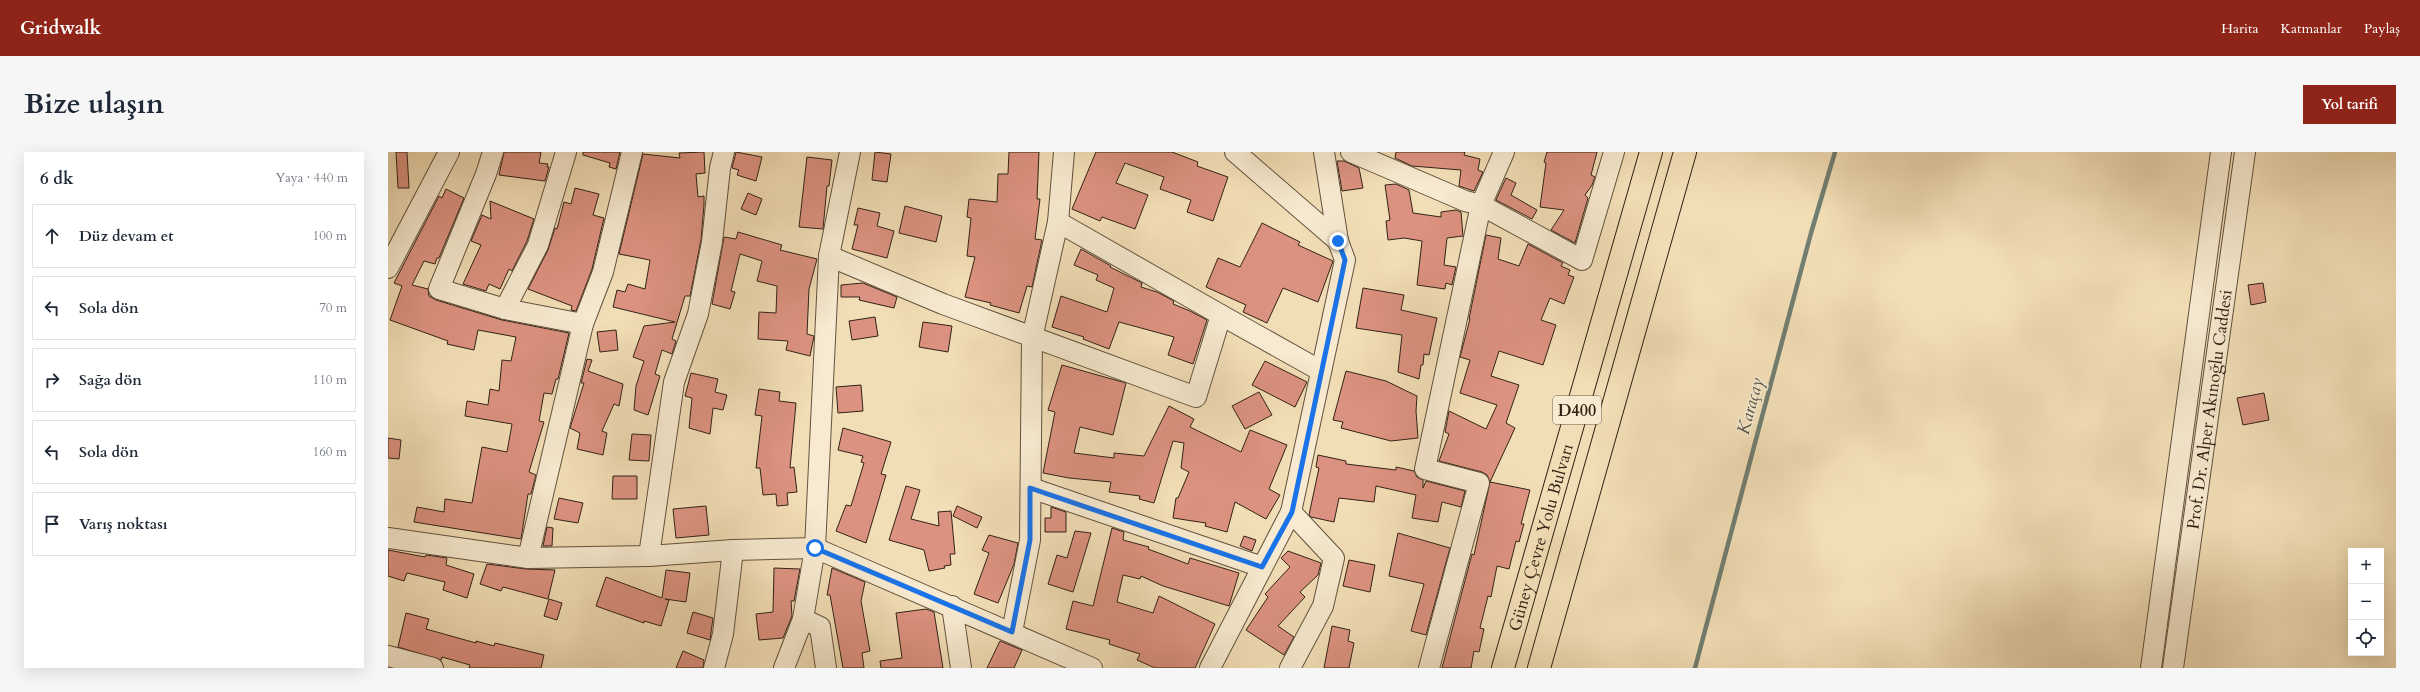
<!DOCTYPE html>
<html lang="tr">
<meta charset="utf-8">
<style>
:root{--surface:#fff;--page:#f6f6f7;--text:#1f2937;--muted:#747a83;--line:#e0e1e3;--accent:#8f2418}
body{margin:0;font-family:Cardo,serif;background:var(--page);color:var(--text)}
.controls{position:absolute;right:12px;bottom:12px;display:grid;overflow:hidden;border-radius:0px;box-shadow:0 4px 16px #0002}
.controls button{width:36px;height:36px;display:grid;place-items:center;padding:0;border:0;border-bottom:1px solid var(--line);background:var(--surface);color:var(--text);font:20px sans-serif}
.stop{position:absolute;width:12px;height:12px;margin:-9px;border:3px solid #1a73e8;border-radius:50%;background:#fff}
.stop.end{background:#1a73e8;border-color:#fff;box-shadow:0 1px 4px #0008}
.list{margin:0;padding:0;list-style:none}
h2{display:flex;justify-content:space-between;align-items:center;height:52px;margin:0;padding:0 16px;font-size:17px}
h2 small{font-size:13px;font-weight:400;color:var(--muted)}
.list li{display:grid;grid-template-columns:26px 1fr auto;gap:12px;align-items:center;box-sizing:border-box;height:64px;margin:0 8px 8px;padding:0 8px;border:1px solid var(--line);border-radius:0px}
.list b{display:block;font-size:15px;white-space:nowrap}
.list em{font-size:13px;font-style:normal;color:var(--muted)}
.icon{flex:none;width:22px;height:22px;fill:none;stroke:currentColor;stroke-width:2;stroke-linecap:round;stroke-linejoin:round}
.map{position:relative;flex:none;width:2008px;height:516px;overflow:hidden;border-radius:0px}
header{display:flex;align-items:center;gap:24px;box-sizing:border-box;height:56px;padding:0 20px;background:var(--accent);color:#fff}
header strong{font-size:19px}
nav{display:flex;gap:22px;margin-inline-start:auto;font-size:14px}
.intro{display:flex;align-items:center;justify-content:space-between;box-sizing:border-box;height:96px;padding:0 24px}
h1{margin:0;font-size:28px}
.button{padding:10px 18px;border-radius:0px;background:var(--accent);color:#fff;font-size:14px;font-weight:700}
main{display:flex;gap:24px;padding:0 24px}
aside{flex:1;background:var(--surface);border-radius:0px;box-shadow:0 4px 16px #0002}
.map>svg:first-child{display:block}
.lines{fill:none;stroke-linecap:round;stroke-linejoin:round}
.stream{stroke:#717e71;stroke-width:4.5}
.building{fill:#dc9280;stroke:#322216}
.minor-casing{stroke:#62513e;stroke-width:22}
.highway-casing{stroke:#322216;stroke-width:24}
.minor{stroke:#f7ead0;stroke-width:20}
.highway{stroke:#f2deb6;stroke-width:22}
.route{stroke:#1a73e8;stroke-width:5}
.labels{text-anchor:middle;stroke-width:3;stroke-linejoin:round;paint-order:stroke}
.shield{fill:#f7ead0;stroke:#6d5e4e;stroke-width:1}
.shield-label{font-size:16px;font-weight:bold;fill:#322216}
.street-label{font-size:17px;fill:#322216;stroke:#f7ead0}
.water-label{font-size:18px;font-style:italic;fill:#525044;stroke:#f7ead0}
</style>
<header>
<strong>Gridwalk</strong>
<nav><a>Harita</a><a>Katmanlar</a><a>Paylaş</a></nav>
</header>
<div class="intro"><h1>Bize ulaşın</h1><a class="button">Yol tarifi</a></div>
<main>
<aside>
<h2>6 dk<small>Yaya · 440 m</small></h2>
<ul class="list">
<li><svg class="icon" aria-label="ahead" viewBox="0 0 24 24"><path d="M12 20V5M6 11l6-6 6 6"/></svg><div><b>Düz devam et</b></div><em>100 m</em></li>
<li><svg class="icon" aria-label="left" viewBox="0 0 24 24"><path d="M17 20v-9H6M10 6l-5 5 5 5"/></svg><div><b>Sola dön</b></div><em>70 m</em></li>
<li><svg class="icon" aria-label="right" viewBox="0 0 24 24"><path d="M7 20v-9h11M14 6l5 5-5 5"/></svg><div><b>Sağa dön</b></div><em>110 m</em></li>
<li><svg class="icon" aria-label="left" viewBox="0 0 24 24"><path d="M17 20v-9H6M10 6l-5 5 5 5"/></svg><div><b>Sola dön</b></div><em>160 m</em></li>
<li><svg class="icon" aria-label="arrive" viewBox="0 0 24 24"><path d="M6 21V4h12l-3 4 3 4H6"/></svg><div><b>Varış noktası</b></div></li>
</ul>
</aside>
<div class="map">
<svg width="2008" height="516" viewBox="0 0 2008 516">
<rect width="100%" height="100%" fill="#f2deb6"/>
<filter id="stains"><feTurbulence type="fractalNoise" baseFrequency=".005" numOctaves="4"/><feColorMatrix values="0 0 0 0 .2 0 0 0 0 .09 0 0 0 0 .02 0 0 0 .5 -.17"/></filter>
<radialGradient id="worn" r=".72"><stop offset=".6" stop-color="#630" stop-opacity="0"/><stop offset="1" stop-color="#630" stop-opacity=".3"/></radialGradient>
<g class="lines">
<polyline class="stream" points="1307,516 1423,81 1447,0"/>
</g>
<g class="building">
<polygon points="8,0 19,0 21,36 10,36"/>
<polygon points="116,0 153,0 151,11 160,12 159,15 161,15 157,29 111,23"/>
<polygon points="195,0 232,0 228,17 221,15 222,11 195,3"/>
<polygon points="316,0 317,21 308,22 310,45 316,44 316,53 313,88 302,144 297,144 284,187 288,189 284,202 274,198 267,222 272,224 260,263 246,258 248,234 256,209 245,205 256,174 287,170 225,155 229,138 237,140 240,132 257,137 262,108 231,102 255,2 292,6 291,1"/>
<polygon points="348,0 374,5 368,29 349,23 351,18 344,16"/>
<polygon points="487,0 503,2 499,30 484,28"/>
<polygon points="621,0 651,0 649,47 652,47 647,87 654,88 644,135 639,134 631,161 602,153 603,151 577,145 587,105 579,104 583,66 579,65 581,47 609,50 610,22 620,22"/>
<polygon points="708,0 784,0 810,10 809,14 840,25 825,69 799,60 803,48 772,37 776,25 737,11 728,31 760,43 747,77 714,65 712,69 684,57"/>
<polygon points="1008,0 1077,0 1076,3 1092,7 1090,18 1095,20 1086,39 1071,34 1073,18 1024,14 1007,6"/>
<polygon points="1159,0 1209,0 1203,23 1207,25 1204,33 1197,43 1200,46 1187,91 1163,78 1176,58 1152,55 1158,11 1156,10"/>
<polygon points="419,5 444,8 441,34 439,34 435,77 411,75"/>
<polygon points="949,9 956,9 971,16 975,36 954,39"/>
<polygon points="1118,26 1128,31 1123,43 1149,58 1144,67 1108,48"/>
<polygon points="1008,32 1021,38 1025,61 1053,65 1053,60 1068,58 1073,60 1075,84 1059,86 1056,113 1068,115 1064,133 1058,131 1057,137 1029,133 1034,89 1016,86 1000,88 998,69 1002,68 997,33"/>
<polygon points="187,36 211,42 205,63 216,66 204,117 188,159 183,158 184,154 140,137 160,98 167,76 169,77 176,50 183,52"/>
<polygon points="58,37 76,46 51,106 49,106 47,112 36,109 24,133 40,137 41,144 48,148 114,168 181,181 170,227 168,227 164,242 156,241 151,269 156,270 141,320 148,323 143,342 140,342 133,387 26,370 29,355 56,360 57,347 84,351 94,295 119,300 124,272 77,264 79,249 100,253 102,237 111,239 114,208 123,209 128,185 90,178 86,198 59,192 60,189 2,168 14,134 6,131 51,44 54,46"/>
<polygon points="360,41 374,47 368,63 353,57"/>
<polygon points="102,49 146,67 139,89 124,119 121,117 112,137 101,132 98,139 75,132 93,93 83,89 94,63 103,67"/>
<polygon points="517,54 554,64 548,90 511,81"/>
<polygon points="470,56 492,61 489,74 506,79 499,106 464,97 470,73 466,73"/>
<polygon points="874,71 912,90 910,93 945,109 930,150 895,136 879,171 855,160 858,153 818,135 830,106 852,115"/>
<polygon points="350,80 394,93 392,98 429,107 421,137 419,182 426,184 422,204 398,198 400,189 370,187 371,160 388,161 389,134 369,129 374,109 352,102 343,139 347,140 342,157 324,152 336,85 348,87"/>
<polygon points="1098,83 1113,86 1110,107 1131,114 1140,92 1175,111 1173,114 1182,118 1180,123 1186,125 1176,152 1162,146 1153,168 1168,173 1155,213 1111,199 1103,224 1131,233 1118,271 1127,276 1102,330 1099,323 1094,320 1051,309 1061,282 1057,280 1061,259 1098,277 1109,253 1072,241 1082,208 1072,205 1082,167 1081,167"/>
<polygon points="693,97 723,114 722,115 754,131 753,135 769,140 786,149 785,152 802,159 819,168 805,212 780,203 786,185 731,170 721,197 695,187 696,185 664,175 673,144 719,160 726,136 708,128 710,123 686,113"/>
<polygon points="475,131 509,145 506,156 471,148 472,145 453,145 453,133"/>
<polygon points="1875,131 1878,150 1863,153 1860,133"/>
<polygon points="975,136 1016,143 1013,158 1049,166 1041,203 1036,202 1035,213 1033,213 1031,227 1010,220 1014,183 968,176"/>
<polygon points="487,165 490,184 464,188 461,169"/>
<polygon points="535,170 564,174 560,200 531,195"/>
<polygon points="228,178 230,198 212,200 209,180"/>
<polygon points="199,207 204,208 200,219 235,232 231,254 226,252 214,279 219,281 215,303 189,297 192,281 182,276 196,231 193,231"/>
<polygon points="877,209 919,230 907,255 864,233"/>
<polygon points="674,213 738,231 725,283 692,275 686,301 726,306 726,301 756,304 781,254 806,267 802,275 853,300 862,278 899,293 881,337 892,343 878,367 847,350 839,380 817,374 818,371 785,366 788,346 790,346 801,320 793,316 796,291 785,289 766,351 751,347 752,344 721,340 723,330 681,326 655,321 667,260 660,258"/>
<polygon points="958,219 998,229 1029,244 1028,259 1030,286 1003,289 953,276 955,270 945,268"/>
<polygon points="303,221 330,227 327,240 339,243 335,258 325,256 322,282 301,276 304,246 297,244"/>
<polygon points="473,233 475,259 450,261 448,235"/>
<polygon points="371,237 392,240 391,249 408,251 402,316 406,315 409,340 399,341 400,353 389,354 388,342 375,343 372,316 368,316 374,264 367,263"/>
<polygon points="871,240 884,263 857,277 844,254"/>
<polygon points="1876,241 1881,268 1855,273 1849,246"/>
<polygon points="455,276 503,290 493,322 498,323 478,391 448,379 458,353 463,354 476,311 473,310 475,304 450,298"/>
<polygon points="244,282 263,283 261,309 241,308"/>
<polygon points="0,286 13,288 11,307 0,306"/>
<polygon points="930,303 958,309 958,312 1008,318 1008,315 1026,319 1029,325 1035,328 1035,336 1038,329 1077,339 1073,355 1054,350 1050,370 1024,366 1028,343 988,334 986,350 951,346 946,370 923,365 921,363 931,316 928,315"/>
<polygon points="225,324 249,324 249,347 224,347"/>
<polygon points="1102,330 1142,338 1133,372 1136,372 1131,390 1128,389 1121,417 1109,414 1103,445 1100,444 1092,476 1096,477 1091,500 1086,499 1083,516 1054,516 1084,402 1086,403"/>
<polygon points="518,334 532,338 523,367 551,374 550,360 563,359 567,402 562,402 563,413 556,414 557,416 541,419 536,398 501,388"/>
<polygon points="171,346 195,351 190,371 166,367"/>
<polygon points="318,354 321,383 288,386 285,357"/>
<polygon points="569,354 594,365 589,376 565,364"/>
<polygon points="663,355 678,360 678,380 657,380 657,366 663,366"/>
<polygon points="159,375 165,376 164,394 155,394"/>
<polygon points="724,376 736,380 735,388 761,395 760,397 800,412 802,406 851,421 841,454 775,434 753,424 752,427 735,423 729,450 765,461 771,444 827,472 807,516 767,516 749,508 752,502 721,492 722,488 678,477 685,449 705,454"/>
<polygon points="687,379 703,381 685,440 660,432 669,403 679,406"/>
<polygon points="1010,381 1062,396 1038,483 1023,479 1036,432 1001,424"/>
<polygon points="601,383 630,391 626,412 610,451 586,442 601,401 594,398"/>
<polygon points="856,384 868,388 864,399 852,394"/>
<polygon points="0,398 37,405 38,403 59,406 58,413 86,422 79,446 55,438 57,430 19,421 16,429 0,424"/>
<polygon points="900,399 933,411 930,423 912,440 917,445 890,474 906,485 896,503 858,478 880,445 877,442 902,415 893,406"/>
<polygon points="961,408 987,413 982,440 955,434"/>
<polygon points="99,412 138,417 167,418 160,447 115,435 113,439 92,432"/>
<polygon points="386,416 412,417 406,449 403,449 404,464 395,486 371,488 368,462 385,460"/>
<polygon points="444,416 477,430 473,449 482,499 474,501 476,516 455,516 442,443 439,443"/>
<polygon points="278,418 302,421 298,450 277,447 281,448 273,474 256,469 256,471 208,454 218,425 274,446"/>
<polygon points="161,447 174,451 169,468 156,464"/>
<polygon points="538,457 546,460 555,516 493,516 492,509 514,506 508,461"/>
<polygon points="305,460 325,466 322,488 299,481"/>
<polygon points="18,461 41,467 38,477 88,491 88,489 106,494 107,491 156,503 153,516 81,516 82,513 54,505 53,508 10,495"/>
<polygon points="944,474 962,478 960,489 966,491 961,516 936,516"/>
<polygon points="612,489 634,498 626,516 599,516"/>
<polygon points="295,499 316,508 315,516 288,516"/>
</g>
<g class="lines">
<defs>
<g id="minor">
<polyline points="105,0 98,22 51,137 117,157 195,172"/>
<polyline points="847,0 950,89"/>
<polyline points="963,0 1077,49 1093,53 1194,108 1226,0"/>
<polyline points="670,70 833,163"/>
<polyline points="441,104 555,152 808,245 833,163 933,219"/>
<polyline points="0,116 61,0"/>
<polyline points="117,157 150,93 178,0"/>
<polyline points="643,336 874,415"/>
<polyline points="0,386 140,406 261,404 345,398 427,396 704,516"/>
<polyline points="261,404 286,230 310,162 324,90 332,16 336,0"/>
<polyline points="140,406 195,172 215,120 244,0"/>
<polyline points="564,454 573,516"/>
<polyline points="415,467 432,475 438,516"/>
<polyline points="624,480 642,388 644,186 670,70 676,0"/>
<polyline points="0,504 45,516"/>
<polyline points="326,516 335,482 345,398"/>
<polyline points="396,516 415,467 427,396 441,104 462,0"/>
<polyline points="822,516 903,360 957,108 950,89 936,0"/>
<polyline points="902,516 935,454 946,406 903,360"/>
<polyline points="1041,516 1091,331 1037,317 1093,53 1116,0"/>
<polyline points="1763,516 1833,0"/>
<path id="s1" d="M1785 516 1857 0"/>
</g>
<g id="highway">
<path id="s2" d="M1115 516 1263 0"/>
<polyline points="1151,516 1297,0"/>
</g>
</defs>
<use href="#minor" class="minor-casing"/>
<use href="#highway" class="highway-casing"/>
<use href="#minor" class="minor"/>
<use href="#highway" class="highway"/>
</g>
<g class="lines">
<polyline class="route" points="427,396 624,480 642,388 642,336 874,415 904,360 957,108 950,89"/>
</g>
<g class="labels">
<rect class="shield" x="1165" y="244" width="48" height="28" rx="3"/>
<g class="shield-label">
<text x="1189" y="264">D400</text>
</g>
<g class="street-label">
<text dy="6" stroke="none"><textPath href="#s1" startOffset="261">Prof. Dr. Alper Akınoğlu Caddesi</textPath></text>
<text dy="6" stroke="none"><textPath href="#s2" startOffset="136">Güney Çevre Yolu Bulvarı</textPath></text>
</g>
<g class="water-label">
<text transform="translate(1362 254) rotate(-75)" y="6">Karaçay</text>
</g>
</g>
<rect width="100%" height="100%" filter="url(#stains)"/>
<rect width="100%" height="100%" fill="url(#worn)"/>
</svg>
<div class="controls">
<button>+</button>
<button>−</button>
<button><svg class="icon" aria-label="locate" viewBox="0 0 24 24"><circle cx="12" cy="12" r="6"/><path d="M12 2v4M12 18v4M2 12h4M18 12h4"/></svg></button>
</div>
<div class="stop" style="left:427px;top:396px"></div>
<div class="stop end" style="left:950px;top:89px"></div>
</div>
</main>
